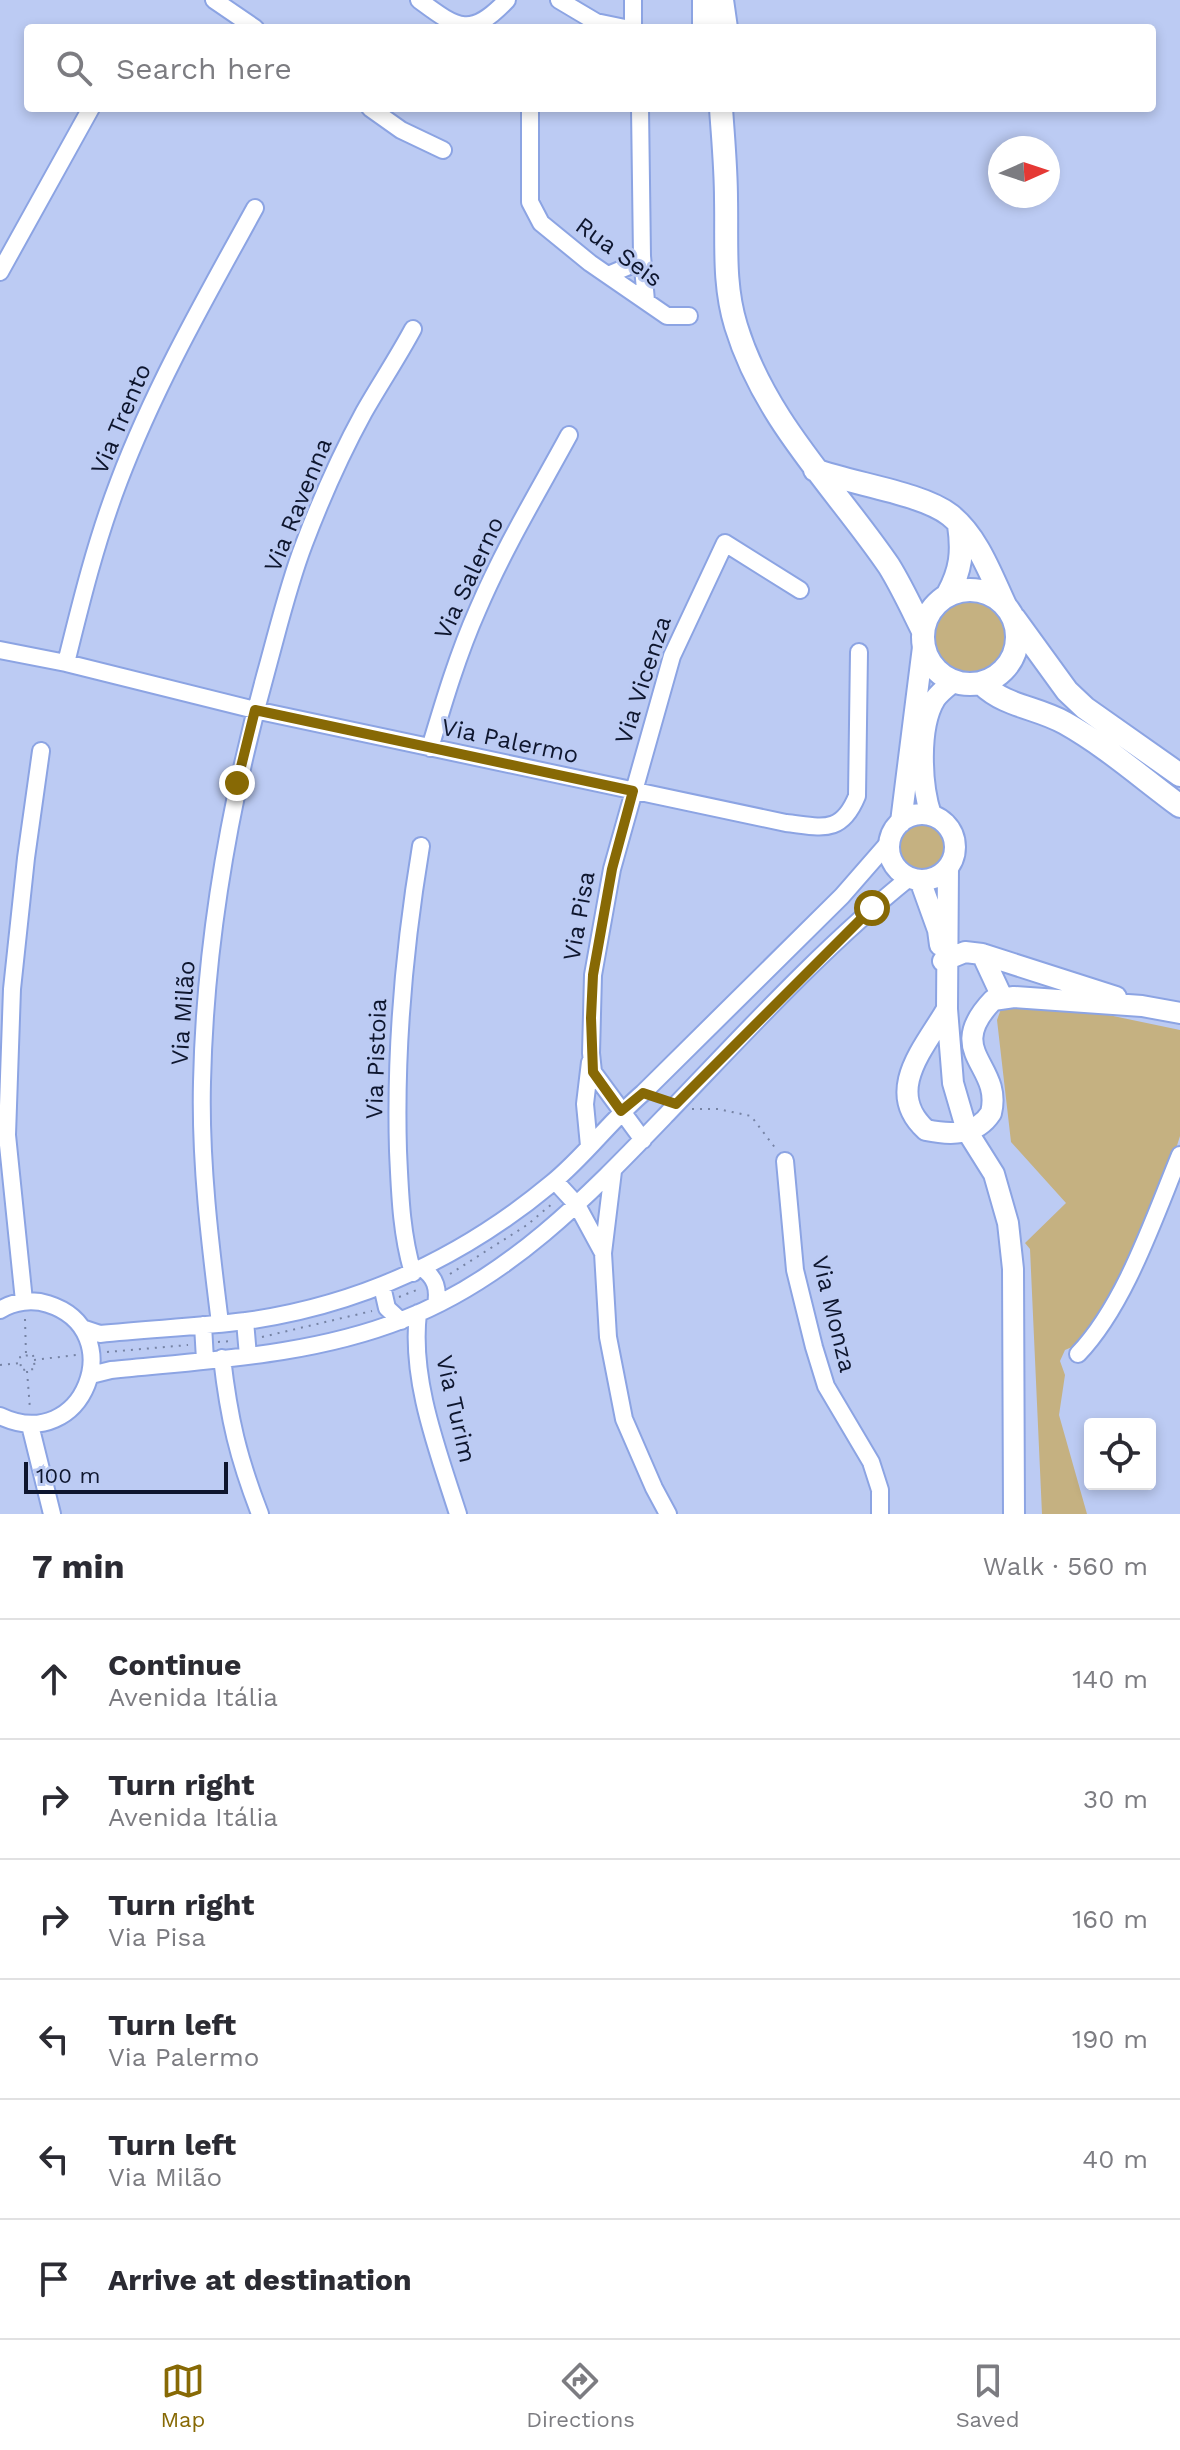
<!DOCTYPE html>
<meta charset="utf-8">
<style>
body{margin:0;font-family:"Work Sans",sans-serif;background:#f2f2f3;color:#2b2b33}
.controls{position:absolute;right:24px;bottom:24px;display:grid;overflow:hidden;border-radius:8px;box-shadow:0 4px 12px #0003}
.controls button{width:72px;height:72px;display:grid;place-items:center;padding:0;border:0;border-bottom:2px solid #e1e1e2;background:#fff;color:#2b2b33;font:40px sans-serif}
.compass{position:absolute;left:988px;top:136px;width:72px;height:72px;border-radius:50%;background:#fff;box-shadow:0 4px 12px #0003;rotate:87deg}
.scale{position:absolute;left:24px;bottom:20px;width:204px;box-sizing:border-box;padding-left:8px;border:4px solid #0e162e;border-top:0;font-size:22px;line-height:28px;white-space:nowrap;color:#0e162e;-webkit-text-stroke:6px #bccbf3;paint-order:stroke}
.stop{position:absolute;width:24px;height:24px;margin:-18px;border:6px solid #876905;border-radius:50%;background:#fff}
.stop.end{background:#876905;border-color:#fff;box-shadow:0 2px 8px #0008}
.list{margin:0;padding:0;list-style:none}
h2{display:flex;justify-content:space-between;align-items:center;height:104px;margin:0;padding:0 32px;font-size:34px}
h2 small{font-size:26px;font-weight:400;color:#7c7c81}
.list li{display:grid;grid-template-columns:52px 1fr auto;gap:24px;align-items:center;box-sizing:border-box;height:120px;padding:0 32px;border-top:2px solid #e1e1e2}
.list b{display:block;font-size:30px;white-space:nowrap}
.list p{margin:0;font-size:26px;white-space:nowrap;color:#7c7c81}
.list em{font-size:26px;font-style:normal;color:#7c7c81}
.icon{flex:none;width:44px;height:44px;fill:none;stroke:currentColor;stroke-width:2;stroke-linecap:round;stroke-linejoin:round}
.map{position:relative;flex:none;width:1180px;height:1514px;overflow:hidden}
.search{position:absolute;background:#fff;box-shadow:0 4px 12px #0003;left:24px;right:24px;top:24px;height:88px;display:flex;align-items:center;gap:20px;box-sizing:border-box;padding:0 28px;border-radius:8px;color:#7c7c81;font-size:30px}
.sheet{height:824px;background:#fff}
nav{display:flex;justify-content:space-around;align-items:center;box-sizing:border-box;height:112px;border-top:2px solid #e1e1e2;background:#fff;font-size:22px;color:#7c7c81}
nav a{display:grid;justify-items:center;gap:4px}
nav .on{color:#876905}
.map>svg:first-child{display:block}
.green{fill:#c5b181}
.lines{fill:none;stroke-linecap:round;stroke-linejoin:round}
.minor-casing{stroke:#8ca4e3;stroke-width:20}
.tertiary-casing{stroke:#8ca4e3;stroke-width:24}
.secondary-casing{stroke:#8ca4e3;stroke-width:26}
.path{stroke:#7683a4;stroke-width:2;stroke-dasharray:2 6;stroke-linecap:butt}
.minor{stroke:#fff;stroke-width:16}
.tertiary{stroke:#fff;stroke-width:20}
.secondary{stroke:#fff;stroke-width:22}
.route{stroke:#876905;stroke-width:10}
.labels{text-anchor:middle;stroke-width:6;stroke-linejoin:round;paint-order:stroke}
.street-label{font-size:24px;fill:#0e162e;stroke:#bccbf3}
</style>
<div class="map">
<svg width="1180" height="1514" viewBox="0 0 1180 1514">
<rect width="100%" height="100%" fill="#bccbf3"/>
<!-- green -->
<path class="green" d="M930 637a40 40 0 1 1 80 0a40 40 0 1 1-80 0Z
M896 847a26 26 0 1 1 52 0a26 26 0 1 1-52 0Z
M1032,999L1180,1030V1136L1169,1171L1138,1242L1090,1332L1079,1344L1065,1350L1060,1361L1065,1375L1059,1415L1087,1514H1042L1030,1249L1025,1243L1066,1203L1011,1142L997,1020L1001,1009Z"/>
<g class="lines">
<!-- minor casing -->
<g class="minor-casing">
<path id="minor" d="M214,0L255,28
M419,0C457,28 470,39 507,0
M559,0L596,22L625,28
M633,0V28
M370,108L401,130L443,150
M530,108V202L541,223L590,263L667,316H689
M640,108L642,256L646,301
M0,272L91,108
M608,275L634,264L642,256
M0,650L66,663L255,710L786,823C822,827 841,835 857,796L859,652
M66,663C81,602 96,541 119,481C155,386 206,297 255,208
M430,748C444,701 458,654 478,609C504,548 538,492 569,435
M643,1140L593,1072L591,1053L593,975L612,869L672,656L725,543L800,590
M589,1146L585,1104L590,1062
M785,1161L795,1270L814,1347L826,1386L871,1462L880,1490V1514
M555,1181L577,1205L603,1253L608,1337L624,1419L654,1488L668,1514
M603,1253L613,1171
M422,1268C435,1277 439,1288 436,1304
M413,1273C401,1233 400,1193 398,1151C395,1048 404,948 421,846
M382,1286L387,1308L401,1321
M24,1301L7,1135L12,989L26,858L41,751
M0,1310C14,1301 33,1299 48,1304C131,1330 84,1456 0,1416
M418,1313C410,1380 438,1451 458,1514
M245,1321L248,1356
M220,1323C210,1243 200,1162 202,1082C205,941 230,801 268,665C279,625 289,583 304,544C321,499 341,454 364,412C380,384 398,357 413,329
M203,1325L205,1360
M82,1328L100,1334C148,1329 197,1327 246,1321C360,1305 463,1257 552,1183C585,1156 610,1121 643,1093L842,896L890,841
M1078,1354C1125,1305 1154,1218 1180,1155
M222,1358C229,1419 238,1457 260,1514
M91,1375L111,1370C208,1360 310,1356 402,1320C509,1279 589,1195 667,1114C745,1033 822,948 909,878
M30,1425L52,1514"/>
</g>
<!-- tertiary casing -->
<g class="tertiary-casing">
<path id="tertiary" d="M889 847a33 33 0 1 1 66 0a33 33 0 1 1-66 0Z
M931,815C921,785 918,727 935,699C940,692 947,687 953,682
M901,822L923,647
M948,867L947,1009L953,1083L967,1131L994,1174L1008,1223L1013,1269L1014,1514
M920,880L938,930L940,945
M982,954L1002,997
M943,961L965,952L982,954L1116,997
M947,1009C925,1047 883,1091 926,1130C950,1135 976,1136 991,1113C1003,1064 942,1053 993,1000L1014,997L1142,1006L1180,1013"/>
</g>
<!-- secondary casing -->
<g class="secondary-casing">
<path id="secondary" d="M722,0L726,28
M704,28V0
M721,108C723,138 726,169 726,199C727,242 723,284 736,326C765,421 835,487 889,566C902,587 912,609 923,631
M815,470C852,484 922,493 950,515C977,536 991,575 1005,605
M923 637a47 47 0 1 1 94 0a47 47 0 1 1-94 0Z
M948,594C961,570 963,552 959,525
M1014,618L1067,691L1085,708L1180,775
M982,684C1006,707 1037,707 1065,723C1106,746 1142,778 1180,806"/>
</g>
<!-- path -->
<path class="path" d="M692,1109H718L751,1116L776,1149
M450,1274L527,1225L553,1203
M399,1297L419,1289
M25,1319L26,1355
M262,1337L372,1311
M218,1342L232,1341
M107,1352L188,1345
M33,1355L35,1369L21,1370L20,1356Z
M34,1360L76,1355
M0,1365L20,1363
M27,1371L30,1409"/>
<!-- minor -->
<use href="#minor" class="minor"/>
<!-- tertiary -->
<use href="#tertiary" class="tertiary"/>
<!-- secondary -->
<use href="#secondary" class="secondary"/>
</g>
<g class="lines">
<!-- route -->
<path class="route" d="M237,783L255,710L633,791L612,869L593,975L591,1018L593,1072L621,1111L643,1093L676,1104L872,908"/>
</g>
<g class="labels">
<!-- street labels -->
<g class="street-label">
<text transform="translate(619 252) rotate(36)" y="8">Rua Seis</text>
<text transform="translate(121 419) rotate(-67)" y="8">Via Trento</text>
<text transform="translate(298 505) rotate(-68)" y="8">Via Ravenna</text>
<text transform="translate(469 578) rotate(-65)" y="8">Via Salerno</text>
<text transform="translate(643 680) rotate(-72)" y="8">Via Vicenza</text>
<text transform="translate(510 741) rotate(12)" y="8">Via Palermo</text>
<text transform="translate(579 916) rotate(-80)" y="8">Via Pisa</text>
<text transform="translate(183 1013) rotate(-86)" y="8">Via Milão</text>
<text transform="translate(376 1059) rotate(-88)" y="8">Via Pistoia</text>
<text transform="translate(834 1314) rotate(76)" y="8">Via Monza</text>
<text transform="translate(456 1409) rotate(77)" y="8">Via Turim</text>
</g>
</g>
</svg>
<div class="controls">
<button><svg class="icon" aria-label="locate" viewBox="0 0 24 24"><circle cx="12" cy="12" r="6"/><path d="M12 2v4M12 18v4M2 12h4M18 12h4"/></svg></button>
</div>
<svg class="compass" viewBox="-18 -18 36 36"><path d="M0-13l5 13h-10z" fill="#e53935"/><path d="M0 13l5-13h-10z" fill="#7c7c81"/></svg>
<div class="scale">100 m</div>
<div class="stop" style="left:872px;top:908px"></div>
<div class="stop end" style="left:237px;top:783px"></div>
<div class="search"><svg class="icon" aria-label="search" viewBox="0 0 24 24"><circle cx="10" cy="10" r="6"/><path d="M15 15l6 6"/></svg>Search here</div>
</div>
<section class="sheet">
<h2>7 min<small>Walk · 560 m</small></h2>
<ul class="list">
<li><svg class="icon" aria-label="ahead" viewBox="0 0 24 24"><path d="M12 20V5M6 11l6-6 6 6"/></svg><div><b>Continue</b><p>Avenida Itália</p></div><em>140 m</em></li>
<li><svg class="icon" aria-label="right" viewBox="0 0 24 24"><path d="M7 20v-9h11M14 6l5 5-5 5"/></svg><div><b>Turn right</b><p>Avenida Itália</p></div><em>30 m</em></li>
<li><svg class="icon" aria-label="right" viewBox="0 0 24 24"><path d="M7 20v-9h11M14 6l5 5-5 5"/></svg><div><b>Turn right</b><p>Via Pisa</p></div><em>160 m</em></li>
<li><svg class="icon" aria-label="left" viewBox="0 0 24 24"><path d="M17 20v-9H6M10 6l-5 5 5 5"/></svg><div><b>Turn left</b><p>Via Palermo</p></div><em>190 m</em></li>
<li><svg class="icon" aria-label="left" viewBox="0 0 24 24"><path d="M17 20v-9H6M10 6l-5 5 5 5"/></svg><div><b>Turn left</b><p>Via Milão</p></div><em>40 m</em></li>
<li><svg class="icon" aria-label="arrive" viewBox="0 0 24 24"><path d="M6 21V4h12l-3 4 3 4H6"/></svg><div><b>Arrive at destination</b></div></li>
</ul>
</section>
<nav>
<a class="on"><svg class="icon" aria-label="map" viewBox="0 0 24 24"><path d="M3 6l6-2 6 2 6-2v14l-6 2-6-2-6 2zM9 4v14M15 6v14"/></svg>Map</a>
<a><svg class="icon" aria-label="directions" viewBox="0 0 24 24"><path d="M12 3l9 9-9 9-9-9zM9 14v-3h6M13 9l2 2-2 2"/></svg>Directions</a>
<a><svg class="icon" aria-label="saved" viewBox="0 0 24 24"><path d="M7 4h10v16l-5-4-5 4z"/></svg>Saved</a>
</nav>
